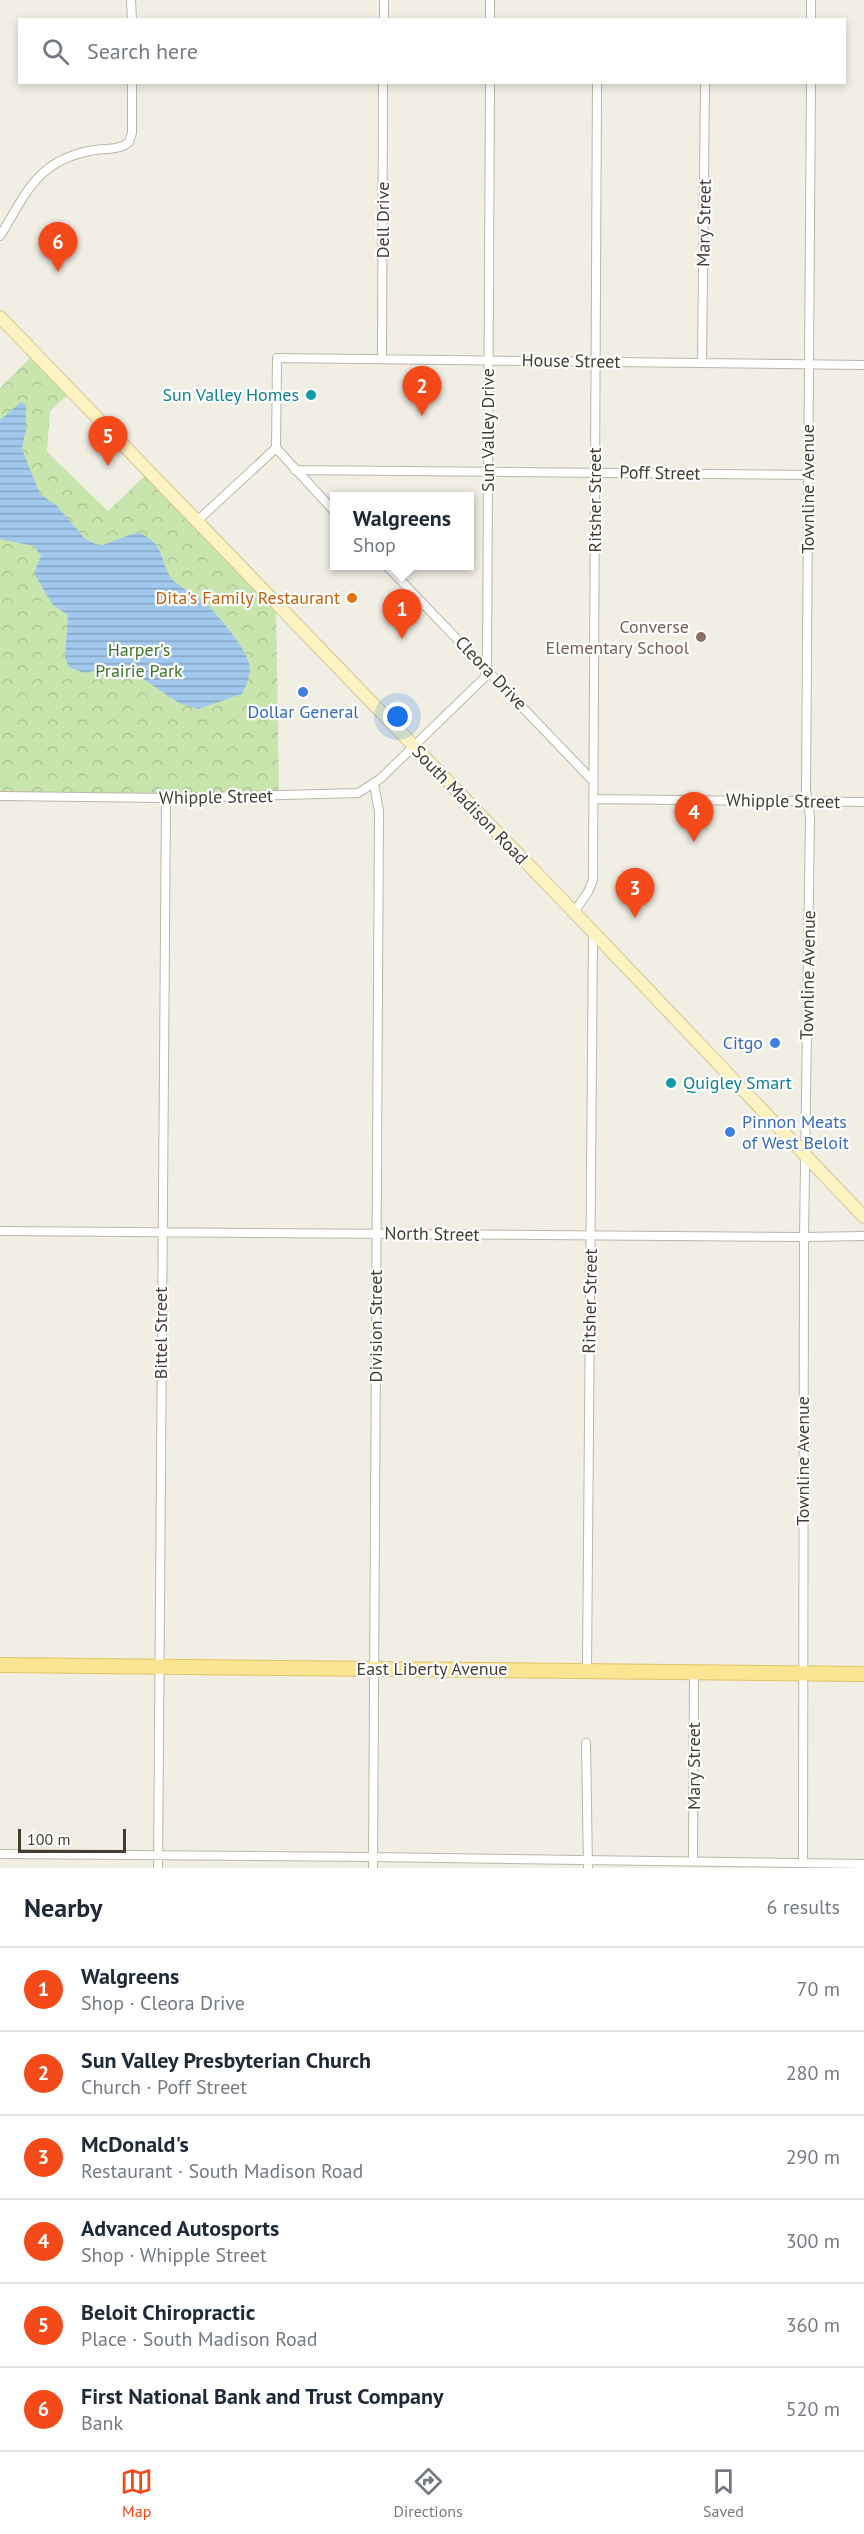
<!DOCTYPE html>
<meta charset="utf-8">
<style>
body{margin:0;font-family:"PT Sans",sans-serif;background:#f2f2f3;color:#1f2937}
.scale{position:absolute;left:18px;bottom:15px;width:108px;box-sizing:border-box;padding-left:6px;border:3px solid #433e34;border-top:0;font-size:16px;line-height:21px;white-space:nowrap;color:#433e34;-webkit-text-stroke:4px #fff;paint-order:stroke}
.you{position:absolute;left:398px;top:717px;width:21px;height:21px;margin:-15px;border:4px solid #fff;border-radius:50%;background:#1a73e8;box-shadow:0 0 0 9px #1a73e833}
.badge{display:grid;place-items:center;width:39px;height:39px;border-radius:50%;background:#f44918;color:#fff;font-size:20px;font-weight:700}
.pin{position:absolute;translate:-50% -50px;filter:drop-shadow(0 2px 3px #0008)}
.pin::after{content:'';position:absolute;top:32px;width:21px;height:18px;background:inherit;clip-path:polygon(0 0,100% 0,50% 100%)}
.popup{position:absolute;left:330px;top:492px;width:144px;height:78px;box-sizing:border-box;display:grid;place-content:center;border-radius:0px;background:#fff;filter:drop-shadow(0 2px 4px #0005);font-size:20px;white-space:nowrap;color:#747a83}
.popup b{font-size:22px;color:#1f2937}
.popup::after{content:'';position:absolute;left:50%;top:100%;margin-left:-12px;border:12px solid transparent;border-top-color:#fff}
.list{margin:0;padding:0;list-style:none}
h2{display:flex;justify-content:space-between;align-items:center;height:78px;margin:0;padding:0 24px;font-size:26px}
h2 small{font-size:20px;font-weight:400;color:#747a83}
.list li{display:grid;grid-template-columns:39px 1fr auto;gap:18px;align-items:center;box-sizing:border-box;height:84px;padding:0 24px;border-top:2px solid #e0e1e3}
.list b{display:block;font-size:22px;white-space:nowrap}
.list p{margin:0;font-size:20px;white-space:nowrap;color:#747a83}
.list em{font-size:20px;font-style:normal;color:#747a83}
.icon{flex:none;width:33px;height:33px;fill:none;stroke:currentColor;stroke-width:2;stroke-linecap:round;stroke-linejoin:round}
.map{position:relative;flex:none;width:864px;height:1868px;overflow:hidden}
.search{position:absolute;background:#fff;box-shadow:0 3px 9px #0003;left:18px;right:18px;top:18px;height:66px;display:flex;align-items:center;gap:15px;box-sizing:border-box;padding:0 21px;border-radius:0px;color:#747a83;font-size:22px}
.sheet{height:582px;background:#fff}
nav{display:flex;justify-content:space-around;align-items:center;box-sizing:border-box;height:84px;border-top:2px solid #e0e1e3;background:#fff;font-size:16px;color:#747a83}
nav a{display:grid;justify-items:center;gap:3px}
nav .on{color:#f44918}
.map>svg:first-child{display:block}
.park{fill:url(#park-crowns)}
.water{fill:url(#water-rules)}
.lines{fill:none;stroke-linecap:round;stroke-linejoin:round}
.minor-casing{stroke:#bcb7a7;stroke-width:10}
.secondary-casing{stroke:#d1c595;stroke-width:14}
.primary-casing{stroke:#e0c364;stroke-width:16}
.minor{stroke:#fff;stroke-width:8}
.secondary{stroke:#fdf3c2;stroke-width:12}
.primary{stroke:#fbe593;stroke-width:14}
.culture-dot{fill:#0f9aa8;stroke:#fff;stroke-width:2}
.food-dot{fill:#e8710a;stroke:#fff;stroke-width:2}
.education-dot{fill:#8d6e63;stroke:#fff;stroke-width:2}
.shop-dot{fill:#3f7fe0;stroke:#fff;stroke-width:2}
.labels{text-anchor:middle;stroke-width:4.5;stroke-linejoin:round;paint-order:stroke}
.street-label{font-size:18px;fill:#433e34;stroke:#fff}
.culture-label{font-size:18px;fill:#0d838f;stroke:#fff;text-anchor:end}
.food-label{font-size:18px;fill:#c56008;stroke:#fff;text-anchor:end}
.education-label{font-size:18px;fill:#785e54;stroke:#fff;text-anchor:end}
.park-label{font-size:18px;fill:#40732a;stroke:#fff}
.shop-label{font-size:18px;fill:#366cbe;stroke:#fff}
</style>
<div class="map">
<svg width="864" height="1868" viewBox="0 0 864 1868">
<defs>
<pattern id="park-crowns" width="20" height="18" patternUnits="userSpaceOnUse" patternTransform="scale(1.5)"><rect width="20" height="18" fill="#c8e5ad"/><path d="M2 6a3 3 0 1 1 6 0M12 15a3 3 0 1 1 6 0" fill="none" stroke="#adc695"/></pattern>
<pattern id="water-rules" width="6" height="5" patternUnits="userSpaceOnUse" patternTransform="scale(1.5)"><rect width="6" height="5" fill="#a1c9ee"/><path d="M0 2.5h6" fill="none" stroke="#85a5c2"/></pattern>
</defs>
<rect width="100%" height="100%" fill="#f1eee4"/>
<!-- park -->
<path class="park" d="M35,353L72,391L50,411L47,452L108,511L149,472L276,603L279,796H0V388Z"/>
<!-- water -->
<path class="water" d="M21,402L26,405V429L22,449L40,494L57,506L85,539L100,546L138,532C170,547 157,564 175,582C183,589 193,594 202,600C215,611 245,647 249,663C252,674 246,685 242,694L198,709L179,703L140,677L101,669L85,673L70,668L65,659L68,615L52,604L34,573L41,556L34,546L0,539V420Z"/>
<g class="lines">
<!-- minor casing -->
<g class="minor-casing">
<path id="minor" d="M131,0L132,20
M490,0V20
M384,20V0
M811,20V0
M0,236C26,194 36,162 89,151C103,148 119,151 129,142L132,133V82
M382,358L383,82
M702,363L705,82
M276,448L334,511
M295,470L809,475
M197,521L276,448L277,358L864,365
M387,566L593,781
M0,796L166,798L358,793L380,779L484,678L487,669L490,82
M594,799L864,802
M574,912L588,892L593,880L597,82
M0,1231L804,1237L864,1236
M587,1670L593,932
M586,1743L588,1868
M0,1854L373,1857L864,1864
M693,1861L694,1671
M158,1868L166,798
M373,1868L379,811L374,784
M803,1868L804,1237L810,816L806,791L811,82"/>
</g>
<!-- secondary casing -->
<g class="secondary-casing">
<path id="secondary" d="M0,317L574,912L864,1217"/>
</g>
<!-- primary casing -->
<g class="primary-casing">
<path id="primary" d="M0,1665L864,1674"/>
</g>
<!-- minor -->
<use href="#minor" class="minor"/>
<!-- secondary -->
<use href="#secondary" class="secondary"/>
<!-- primary -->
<use href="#primary" class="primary"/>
</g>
<!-- markers -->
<g class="culture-dot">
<circle cx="311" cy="395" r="6"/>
<circle cx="671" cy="1083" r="6"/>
</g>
<circle class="food-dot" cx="352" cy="598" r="6"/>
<circle class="education-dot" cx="701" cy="637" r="6"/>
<g class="shop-dot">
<circle cx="303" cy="692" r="6"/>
<circle cx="775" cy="1043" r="6"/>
<circle cx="730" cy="1132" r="6"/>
</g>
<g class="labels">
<!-- street labels -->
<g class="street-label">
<text transform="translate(383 220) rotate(-90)" y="6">Dell Drive</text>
<text transform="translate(704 223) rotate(-89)" y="6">Mary Street</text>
<text transform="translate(571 361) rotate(1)" y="6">House Street</text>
<text transform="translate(488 430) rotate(-90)" y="6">Sun Valley Drive</text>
<text transform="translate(660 473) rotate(1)" y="6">Poff Street</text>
<text transform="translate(808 489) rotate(-90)" y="6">Townline Avenue</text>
<text transform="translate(595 500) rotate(-90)" y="6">Ritsher Street</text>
<text transform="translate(491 673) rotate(46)" y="6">Cleora Drive</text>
<text transform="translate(216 797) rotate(-1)" y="6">Whipple Street</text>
<text transform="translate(783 801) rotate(1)" y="6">Whipple Street</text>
<text transform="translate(470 805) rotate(46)" y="6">South Madison Road</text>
<text transform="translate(808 975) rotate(-89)" y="6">Townline Avenue</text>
<text transform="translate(432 1234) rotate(1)" y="6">North Street</text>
<text transform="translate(590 1301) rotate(-89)" y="6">Ritsher Street</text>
<text transform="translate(376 1326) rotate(-90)" y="6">Division Street</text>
<text transform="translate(161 1333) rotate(-90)" y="6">Bittel Street</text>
<text transform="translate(803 1461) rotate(-90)" y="6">Townline Avenue</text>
<text x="432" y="1675">East Liberty Avenue</text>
<text transform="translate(694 1766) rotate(-90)" y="6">Mary Street</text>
</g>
<!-- culture labels -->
<g class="culture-label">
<text x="299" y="401">Sun Valley Homes</text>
<text x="683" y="1089" text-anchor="start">Quigley Smart</text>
</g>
<!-- food labels -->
<g class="food-label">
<text x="340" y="604">Dita's Family Restaurant</text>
</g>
<!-- education labels -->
<g class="education-label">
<text x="689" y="633">Converse<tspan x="689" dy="21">Elementary School</tspan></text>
</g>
<!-- park labels -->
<g class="park-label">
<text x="139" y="656">Harper's<tspan x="139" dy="21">Prairie Park</tspan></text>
</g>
<!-- shop labels -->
<g class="shop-label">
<text x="303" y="718">Dollar General</text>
<text x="763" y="1049" text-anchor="end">Citgo</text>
<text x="742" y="1128" text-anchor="start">Pinnon Meats<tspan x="742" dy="21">of West Beloit</tspan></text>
</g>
</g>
</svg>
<div class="scale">100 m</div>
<div class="you"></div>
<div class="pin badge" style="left:402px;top:639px">1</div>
<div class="popup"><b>Walgreens</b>Shop</div>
<div class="pin badge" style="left:422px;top:416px">2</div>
<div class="pin badge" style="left:635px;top:918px">3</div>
<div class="pin badge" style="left:694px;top:842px">4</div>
<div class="pin badge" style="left:108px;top:466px">5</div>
<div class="pin badge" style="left:58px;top:272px">6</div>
<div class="search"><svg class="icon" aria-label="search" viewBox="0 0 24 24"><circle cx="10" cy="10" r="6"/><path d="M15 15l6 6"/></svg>Search here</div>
</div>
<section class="sheet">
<h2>Nearby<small>6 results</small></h2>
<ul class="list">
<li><span class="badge">1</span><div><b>Walgreens</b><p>Shop · Cleora Drive</p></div><em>70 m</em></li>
<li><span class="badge">2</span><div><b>Sun Valley Presbyterian Church</b><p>Church · Poff Street</p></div><em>280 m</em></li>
<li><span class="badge">3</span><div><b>McDonald's</b><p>Restaurant · South Madison Road</p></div><em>290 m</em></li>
<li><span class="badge">4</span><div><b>Advanced Autosports</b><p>Shop · Whipple Street</p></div><em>300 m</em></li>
<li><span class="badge">5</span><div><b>Beloit Chiropractic</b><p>Place · South Madison Road</p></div><em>360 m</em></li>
<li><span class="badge">6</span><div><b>First National Bank and Trust Company</b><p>Bank</p></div><em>520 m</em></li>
</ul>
</section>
<nav>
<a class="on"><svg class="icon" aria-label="map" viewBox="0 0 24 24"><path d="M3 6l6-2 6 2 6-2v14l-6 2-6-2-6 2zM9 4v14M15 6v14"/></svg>Map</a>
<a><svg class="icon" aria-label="directions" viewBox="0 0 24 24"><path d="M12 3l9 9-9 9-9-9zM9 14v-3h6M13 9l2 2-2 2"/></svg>Directions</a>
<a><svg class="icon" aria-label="saved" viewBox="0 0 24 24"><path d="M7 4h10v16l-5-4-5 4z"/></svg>Saved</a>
</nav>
